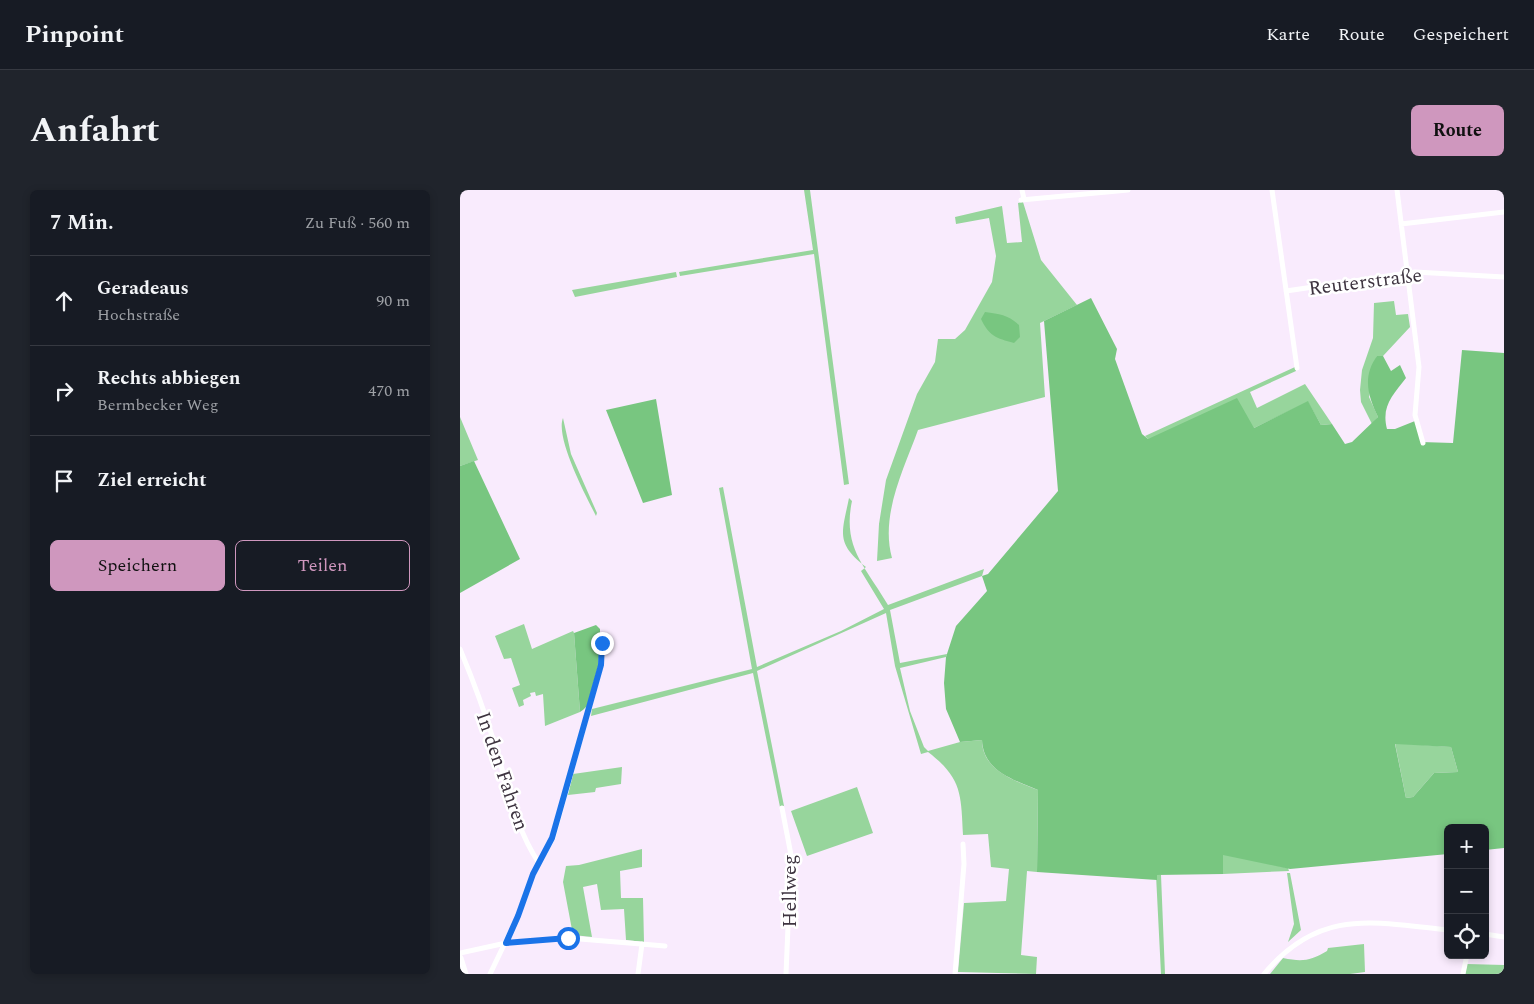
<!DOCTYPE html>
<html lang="de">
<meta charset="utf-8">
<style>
body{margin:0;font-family:Spectral,serif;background:#20242c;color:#f1f3f6}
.controls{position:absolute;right:15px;bottom:15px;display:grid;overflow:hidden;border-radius:8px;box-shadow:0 2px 8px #0003}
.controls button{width:45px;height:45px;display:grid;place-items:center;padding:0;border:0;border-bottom:1px solid #363941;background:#171b24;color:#f1f3f6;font:25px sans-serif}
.stop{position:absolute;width:15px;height:15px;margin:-11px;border:4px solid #1a73e8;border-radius:50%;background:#fff}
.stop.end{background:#1a73e8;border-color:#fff;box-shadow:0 1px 5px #0008}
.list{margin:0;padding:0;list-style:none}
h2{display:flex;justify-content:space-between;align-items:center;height:65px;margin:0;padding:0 20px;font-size:21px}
h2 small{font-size:16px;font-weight:400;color:#9ea1a6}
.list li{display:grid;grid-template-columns:32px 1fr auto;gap:15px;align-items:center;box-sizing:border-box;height:90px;padding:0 20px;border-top:1px solid #363941}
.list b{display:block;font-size:19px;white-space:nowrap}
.list p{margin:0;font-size:16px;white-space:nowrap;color:#9ea1a6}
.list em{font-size:16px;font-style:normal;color:#9ea1a6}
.actions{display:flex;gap:10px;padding:15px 20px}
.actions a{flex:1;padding:11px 0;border:1px solid #cf97be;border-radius:8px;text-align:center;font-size:18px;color:#cf97be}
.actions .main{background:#cf97be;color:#111}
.icon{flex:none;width:28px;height:28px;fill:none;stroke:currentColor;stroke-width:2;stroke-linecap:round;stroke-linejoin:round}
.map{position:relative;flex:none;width:1044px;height:784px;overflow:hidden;border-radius:8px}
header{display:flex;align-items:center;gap:30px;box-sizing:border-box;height:70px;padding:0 25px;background:#171b24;border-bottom:1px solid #363941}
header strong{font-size:24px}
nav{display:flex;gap:28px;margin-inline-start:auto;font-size:18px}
.intro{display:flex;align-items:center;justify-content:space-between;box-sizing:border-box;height:120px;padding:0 30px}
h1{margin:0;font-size:35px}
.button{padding:12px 22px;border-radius:8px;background:#cf97be;color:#111;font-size:18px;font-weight:700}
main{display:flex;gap:30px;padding:0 30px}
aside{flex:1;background:#171b24;border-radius:8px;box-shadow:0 2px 8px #0003}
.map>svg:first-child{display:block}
.green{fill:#97d59c}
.forest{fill:#78c680;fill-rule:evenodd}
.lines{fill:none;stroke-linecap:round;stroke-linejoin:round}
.street{stroke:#fff;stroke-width:5}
.secondary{stroke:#fff;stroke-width:7}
.route{stroke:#1a73e8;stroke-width:6}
.labels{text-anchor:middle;stroke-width:5;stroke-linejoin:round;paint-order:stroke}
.street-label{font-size:20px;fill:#3e3440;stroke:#fff}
</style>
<header>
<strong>Pinpoint</strong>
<nav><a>Karte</a><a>Route</a><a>Gespeichert</a></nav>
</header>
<div class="intro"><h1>Anfahrt</h1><a class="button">Route</a></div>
<main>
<aside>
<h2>7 Min.<small>Zu Fuß · 560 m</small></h2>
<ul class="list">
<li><svg class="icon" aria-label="ahead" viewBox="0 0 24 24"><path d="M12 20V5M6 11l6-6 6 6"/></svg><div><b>Geradeaus</b><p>Hochstraße</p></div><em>90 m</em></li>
<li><svg class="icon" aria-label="right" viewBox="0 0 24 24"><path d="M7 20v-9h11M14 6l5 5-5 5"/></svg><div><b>Rechts abbiegen</b><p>Bermbecker Weg</p></div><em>470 m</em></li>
<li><svg class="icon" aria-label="arrive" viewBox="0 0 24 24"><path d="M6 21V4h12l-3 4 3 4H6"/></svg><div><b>Ziel erreicht</b></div></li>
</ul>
<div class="actions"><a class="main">Speichern</a><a>Teilen</a></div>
</aside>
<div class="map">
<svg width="1044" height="784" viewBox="0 0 1044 784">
<rect width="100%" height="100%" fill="#f9ebfd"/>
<!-- green -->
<path class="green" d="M344,0H350L389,294L384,295L354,64L220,86L219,82L353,60Z
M563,12L581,70L617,115L580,133L585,207L458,240C444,279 420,325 432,368L417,371L419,334L426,290L457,204L475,172L478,149H495L505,140L532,92L536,66L529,28L496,34L495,27L542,16L547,53L562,52L558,13Z
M216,82L217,87L115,107L112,100Z
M934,111L936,125L948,124L950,137L923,166H917L909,207L918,227L912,234L901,212L900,200L902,180L913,148L914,113Z
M835,177L836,181L790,202L797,218L845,194L872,234L861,235L848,212L794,238L688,249L685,246Z
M0,227L18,270L0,276Z
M103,228L111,264L137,323L136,326C126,306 95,248 103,228Z
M263,297L297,477L381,441L424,419L401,381L406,377C375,353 382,343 389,308L392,311C382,358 406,377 428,415L524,379L522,386L430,420L440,473L487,464L486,467L440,478L450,521L464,557L468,561L500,552L522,550C522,580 555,591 578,600L577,682L567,681L561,765L577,767L576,784L498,782L504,713L546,711L549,679L531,677L528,644L503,645C501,604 502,588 468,562L461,564L435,476L426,423L297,481L324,616L320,617L293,483L131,526L132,519L292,479L259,298Z
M64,434L72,459L113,441L114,443L120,522L85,536L83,504L76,506L75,502L70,503L71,506L63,510L64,515L59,517L52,498L60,495L51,468L44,469L35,446Z
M935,553L991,557L998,582L974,583L953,607L946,608Z
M162,577L161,594L136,598L135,602L108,605L113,584Z
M397,597L413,643L347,666L331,621Z
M182,659V677L160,681L161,708H183L184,752L166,750L164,719L141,720L137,694L123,697L132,747L113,745L103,692L106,676L119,675Z
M763,664L828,678L829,681L763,684Z
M827,683H830L841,740L828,752L834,734Z
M696,685H701L705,784H701Z
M904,754L905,782L890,784H810L823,768C842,772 850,771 867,761L868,758Z
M1007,774L1044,775V784H1005Z"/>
<!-- forest -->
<path class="forest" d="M631,108L657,159L655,169L682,244L688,249L777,208L794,238L848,211L861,235L872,234L885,254L892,252L918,227C908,206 902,187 917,166H923L931,181L940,175L946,188C933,205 921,216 927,239H935L955,231L961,252L993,253L1002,160L1044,163V658L1025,660V638H988V664L830,679L763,665V684L697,685V690L577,682L578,600C554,590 523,581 522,550L500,552L486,519L484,493L486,467L496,436L527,401L522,386L528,384L598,301L584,131ZM935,554L991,557L998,582L974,583L953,607L946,608Z
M525,122C540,124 548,125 559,135L560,147L554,153C536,148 529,146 521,129Z
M196,209L212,305L183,313L146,220Z
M14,271L60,369L0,403V276Z
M136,435L140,439C140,459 139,513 120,522L114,443Z"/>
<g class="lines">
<!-- street -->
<path class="street" d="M562,0L564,9
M812,0L837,178
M937,0L959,177L955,225L963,253
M561,10L668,0
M941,34L1044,22
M826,101L955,82L1044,87
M0,459C13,490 25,523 35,555C47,594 56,640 79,673
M322,618L331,665L326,784
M1025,744L1044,747
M0,763L46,753L108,748L205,756
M30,784L58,726L73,684L93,648L141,475L142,453
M178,784L182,754
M495,784L504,674L503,654
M804,784C859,718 912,732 988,740
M1003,784L1007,765"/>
<!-- secondary -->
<path class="secondary" d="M0,768L5,784"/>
</g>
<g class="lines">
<!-- route -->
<path class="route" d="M108,748L46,753L58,726L73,684L92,648L141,475L142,453"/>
</g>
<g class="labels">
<!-- street labels -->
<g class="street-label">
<text transform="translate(905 91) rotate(-7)" y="7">Reuterstraße</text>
<text transform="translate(43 581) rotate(71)" y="7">In den Fahren</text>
<text transform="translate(329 701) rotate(-90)" y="7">Hellweg</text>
</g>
</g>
</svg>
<div class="controls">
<button>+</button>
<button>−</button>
<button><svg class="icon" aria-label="locate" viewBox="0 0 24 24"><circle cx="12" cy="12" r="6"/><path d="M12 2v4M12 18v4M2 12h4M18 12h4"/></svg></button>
</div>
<div class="stop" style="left:108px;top:748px"></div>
<div class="stop end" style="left:142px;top:453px"></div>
</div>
</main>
